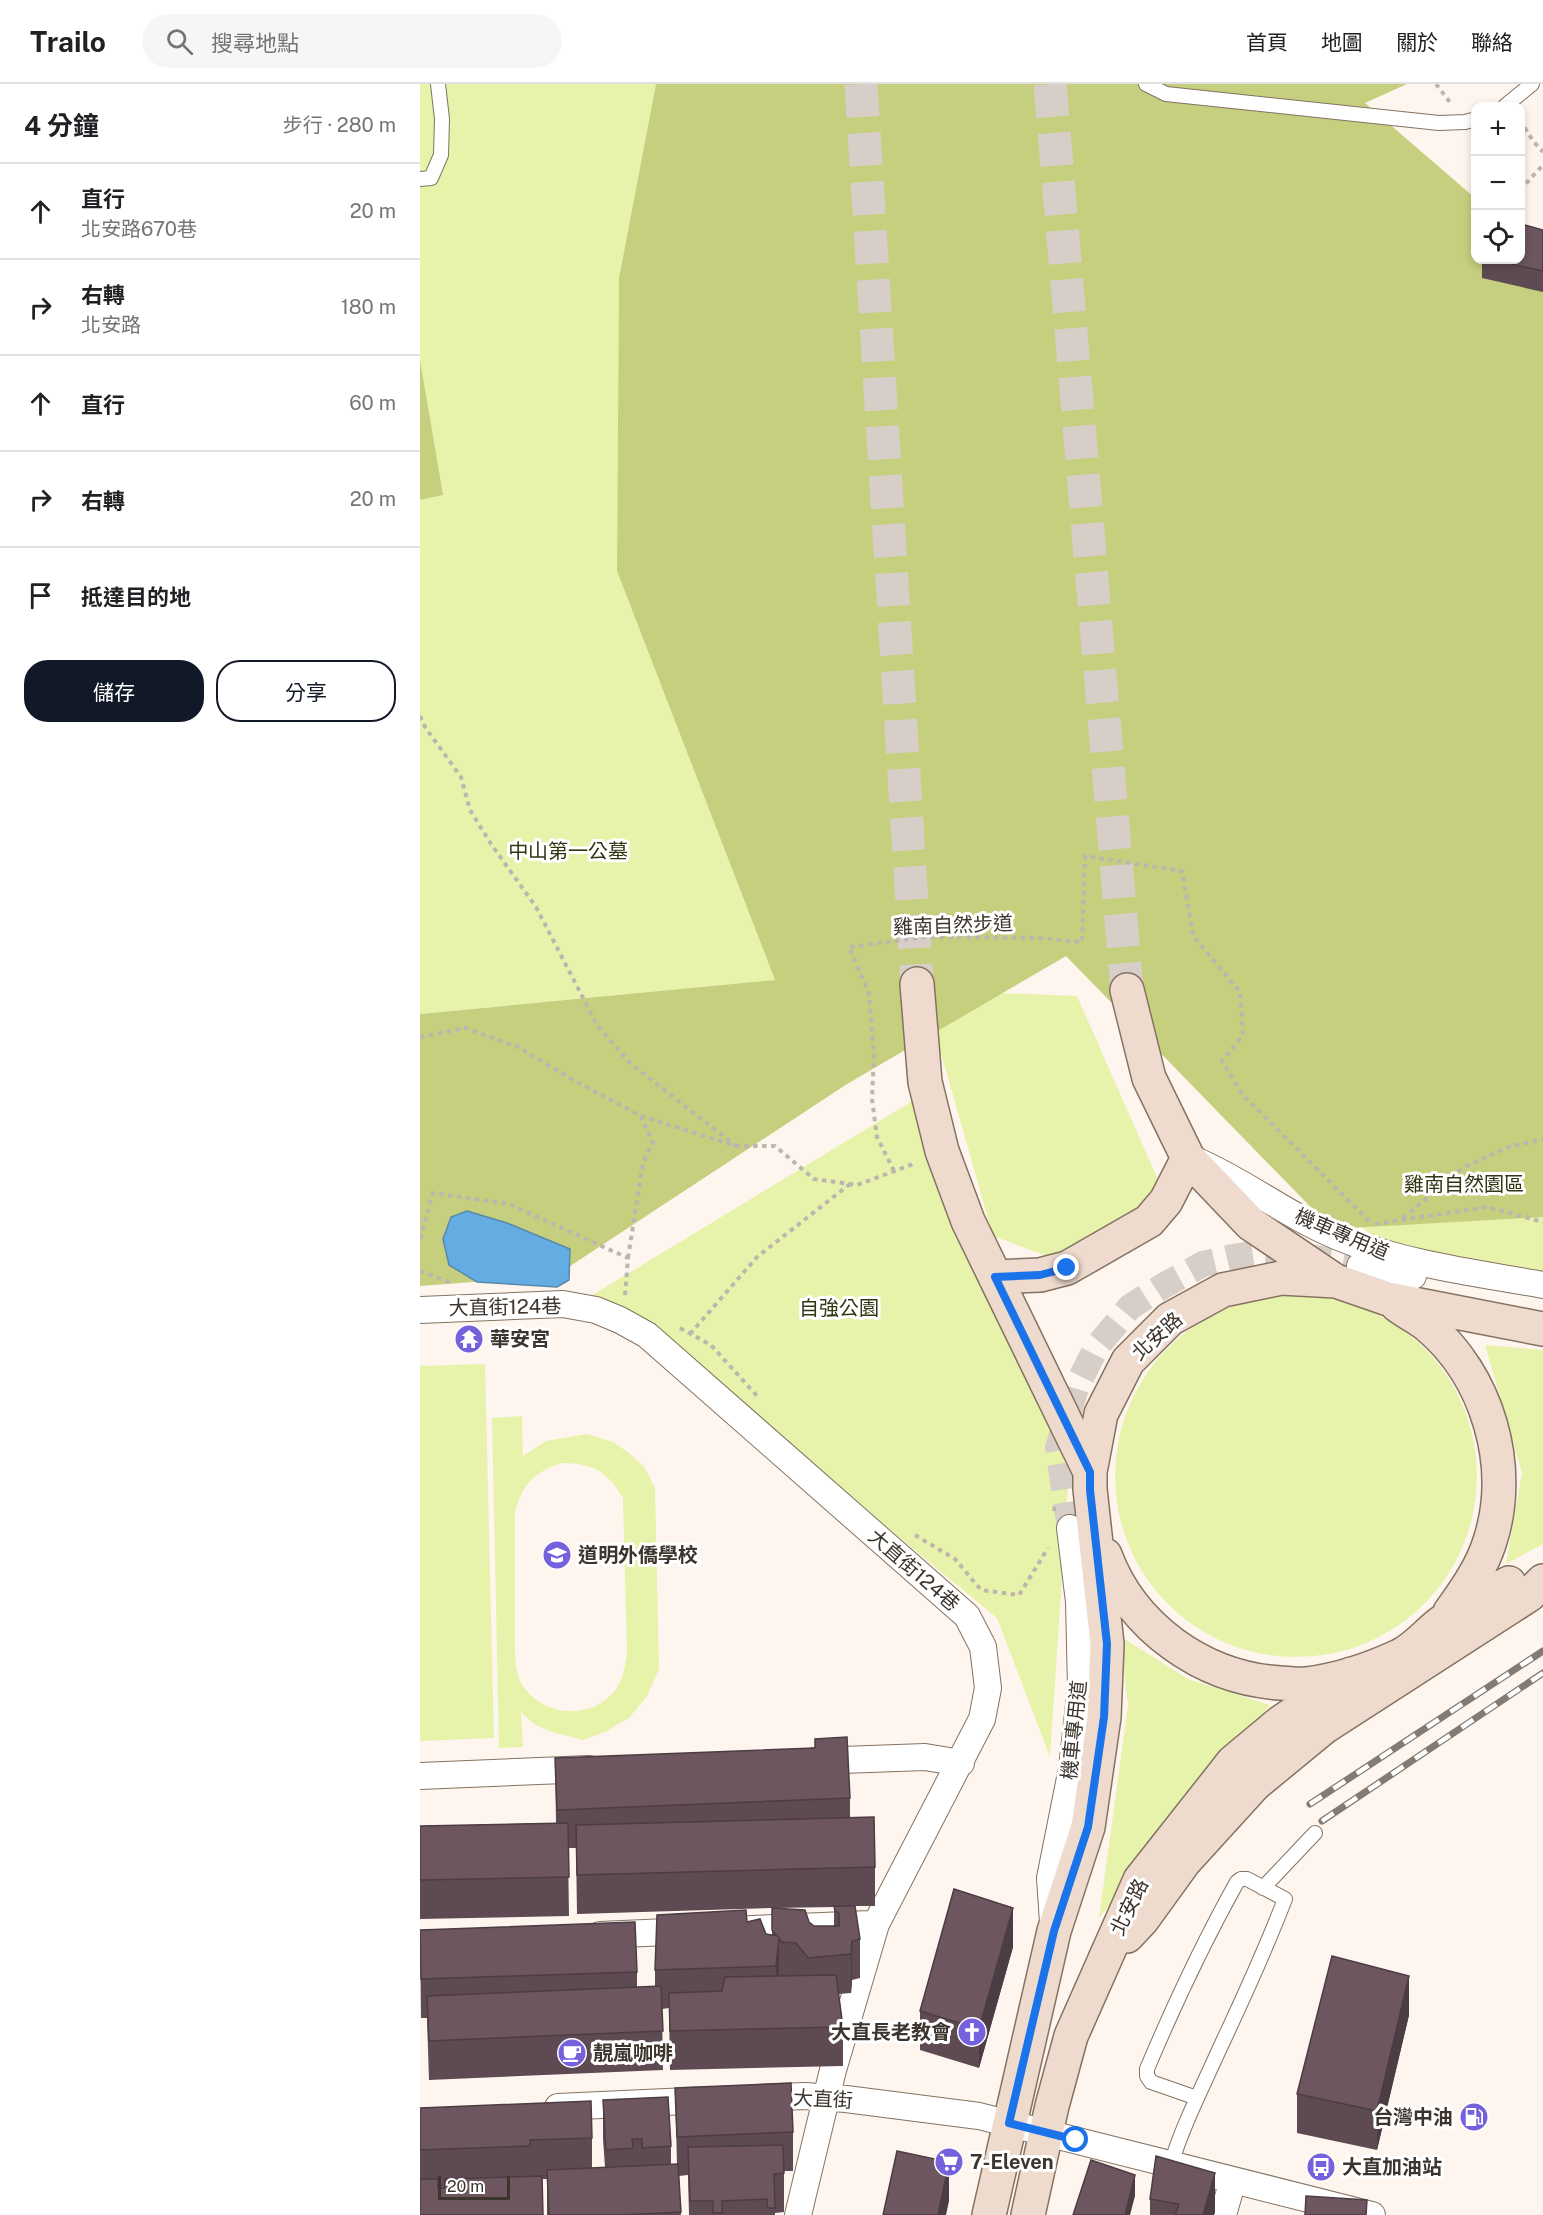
<!DOCTYPE html>
<html lang="zh-TW">
<meta charset="utf-8">
<style>
body{margin:0;font-family:"Public Sans","Noto Sans TC",sans-serif;background:#f6f6f6;color:#202124}
.controls{position:absolute;right:18px;top:18px;display:grid;overflow:hidden;border-radius:12px;box-shadow:0 3px 9px #0003}
.controls button{width:54px;height:54px;display:grid;place-items:center;padding:0;border:0;border-bottom:2px solid #e0e0e0;background:#fff;color:#202124;font:30px sans-serif}
.scale{position:absolute;left:18px;bottom:15px;width:72px;box-sizing:border-box;padding-left:6px;border:3px solid #3d352d;border-top:0;font-size:16px;line-height:21px;white-space:nowrap;color:#3d352d;-webkit-text-stroke:4px #fff;paint-order:stroke}
.stop{position:absolute;width:18px;height:18px;margin:-14px;border:4px solid #1a73e8;border-radius:50%;background:#fff}
.stop.end{background:#1a73e8;border-color:#fff;box-shadow:0 2px 6px #0008}
.list{margin:0;padding:0;list-style:none}
h2{display:flex;justify-content:space-between;align-items:center;height:78px;margin:0;padding:0 24px;font-size:26px}
h2 small{font-size:20px;font-weight:400;color:#757577}
.list li{display:grid;grid-template-columns:39px 1fr auto;gap:18px;align-items:center;box-sizing:border-box;height:96px;padding:0 24px;border-top:2px solid #e0e0e0}
.list b{display:block;font-size:22px;white-space:nowrap}
.list p{margin:0;font-size:20px;white-space:nowrap;color:#757577}
.list em{font-size:20px;font-style:normal;color:#757577}
.actions{display:flex;gap:12px;padding:18px 24px}
.actions a{flex:1;padding:14px 0;border:2px solid #111827;border-radius:24px;text-align:center;font-size:21px;color:#111827}
.actions .main{background:#111827;color:#fff}
.icon{flex:none;width:33px;height:33px;fill:none;stroke:currentColor;stroke-width:2;stroke-linecap:round;stroke-linejoin:round}
.map{position:relative;flex:none;width:1123px;height:2131px;overflow:hidden}
header{display:flex;align-items:center;gap:36px;box-sizing:border-box;height:84px;padding:0 30px;background:#fff;border-bottom:2px solid #e0e0e0}
header strong{font-size:28px}
nav{display:flex;gap:33px;margin-inline-start:auto;font-size:21px}
.search{width:420px;height:54px;background:#f6f6f6;display:flex;align-items:center;gap:15px;box-sizing:border-box;padding:0 21px;border-radius:33px;color:#757577;font-size:22px}
main{display:flex}
aside{flex:1;background:#fff}
.map>svg:first-child{display:block}
.green{fill:#e7f2aa;fill-rule:evenodd}
.forest{fill:#c5cf7d}
.water{fill:#63ade2;stroke:#5889ac;stroke-width:1.5}
.lines{fill:none;stroke-linecap:round;stroke-linejoin:round}
.minor-tunnel{stroke:#d7cfc7;stroke-width:26;stroke-dasharray:26 13;stroke-linecap:butt}
.secondary-tunnel{stroke:#d7cfc7;stroke-width:33;stroke-dasharray:33 16;stroke-linecap:butt}
.service-casing{stroke:#847261;stroke-width:16}
.minor-casing{stroke:#847261;stroke-width:28}
.secondary-casing{stroke:#847261;stroke-width:36}
.path{stroke:#beb6ae;stroke-width:4;stroke-dasharray:4.5 4.5;stroke-linecap:butt}
.service{stroke:#fff;stroke-width:14}
.minor{stroke:#fff;stroke-width:26}
.secondary{stroke:#efdace;stroke-width:33}
.rail-casing{stroke:#837b73;stroke-width:7}
.rail{stroke:#fff;stroke-width:4.5;stroke-dasharray:14;stroke-linecap:butt}
.wall{fill:#5e4a53;fill-rule:evenodd}
.shaded-wall{fill:#4c3c43}
.building{fill:#6d5660;stroke:#4c3c43;stroke-width:1.5}
.route{stroke:#1a73e8;stroke-width:8}
.labels{text-anchor:middle;stroke-width:6;stroke-linejoin:round;paint-order:stroke}
.park-label{font-size:20px;fill:#323612;stroke:#fff}
.street-label{font-size:20px;fill:#3d352d;stroke:#fff}
.poi-label{font-size:20px;font-weight:bold;fill:#3d352d;stroke:#fff;text-anchor:start}
</style>
<header>
<strong>Trailo</strong>
<div class="search"><svg class="icon" aria-label="search" viewBox="0 0 24 24"><circle cx="10" cy="10" r="6"/><path d="M15 15l6 6"/></svg>搜尋地點</div>
<nav><a>首頁</a><a>地圖</a><a>關於</a><a>聯絡</a></nav>
</header>
<main>
<aside>
<h2>4 分鐘<small>步行 · 280 m</small></h2>
<ul class="list">
<li><svg class="icon" aria-label="ahead" viewBox="0 0 24 24"><path d="M12 20V5M6 11l6-6 6 6"/></svg><div><b>直行</b><p>北安路670巷</p></div><em>20 m</em></li>
<li><svg class="icon" aria-label="right" viewBox="0 0 24 24"><path d="M7 20v-9h11M14 6l5 5-5 5"/></svg><div><b>右轉</b><p>北安路</p></div><em>180 m</em></li>
<li><svg class="icon" aria-label="ahead" viewBox="0 0 24 24"><path d="M12 20V5M6 11l6-6 6 6"/></svg><div><b>直行</b></div><em>60 m</em></li>
<li><svg class="icon" aria-label="right" viewBox="0 0 24 24"><path d="M7 20v-9h11M14 6l5 5-5 5"/></svg><div><b>右轉</b></div><em>20 m</em></li>
<li><svg class="icon" aria-label="arrive" viewBox="0 0 24 24"><path d="M6 21V4h12l-3 4 3 4H6"/></svg><div><b>抵達目的地</b></div></li>
</ul>
<div class="actions"><a class="main">儲存</a><a>分享</a></div>
</aside>
<div class="map">
<svg width="1123" height="2131" viewBox="0 0 1123 2131">
<rect width="100%" height="100%" fill="#fef6ee"/>
<!-- green -->
<path class="green" d="M0,0H236L199,194L197,487L355,896L0,930V416L22,411L0,276Z
M503,906L657,912L744,1109L632,1174L573,1152Z
M1123,960V1194L959,1160L928,1129Z
M504,1010L549,1174L649,1387L630,1673L577,1534L227,1245L166,1215Z
M695 1392a181 181 0 1 1 362 0a181 181 0 1 1-362 0Z
M1065,1261L1123,1266V1460L1086,1480L1102,1389Z
M65,1280L74,1654L0,1657V1282Z
M102,1332L103,1372L126,1357L167,1350L193,1358L209,1369L225,1384L235,1404L239,1585L227,1612L209,1634L185,1648L163,1656L132,1648L114,1640L101,1628L103,1663L79,1664L72,1334ZM141,1379C173,1379 187,1387 203,1414L207,1570C205,1582 203,1595 196,1605C173,1637 124,1633 103,1602C96,1591 95,1579 95,1566V1428C103,1400 113,1389 141,1379Z
M700,1552L768,1595L850,1621L679,1834L708,1621Z"/>
<!-- forest -->
<path class="forest" d="M236,0H987L945,19L1055,114L1056,176H1100L1123,172V1133L912,1145L646,872L427,1000L135,1192L0,1202V930L355,896L197,487L199,194Z
M0,276L23,411L0,416Z"/>
<!-- water -->
<path class="water" d="M47,1127L87,1139L150,1165L149,1196L137,1203L57,1198L29,1181L23,1155L31,1133Z"/>
<g class="lines">
<!-- minor-tunnel -->
<path class="minor-tunnel" d="M650,1444L638,1364L656,1304L676,1264L710,1223L743,1202L783,1180L813,1173L839,1169L885,1172L940,1182"/>
<!-- secondary-tunnel -->
<path class="secondary-tunnel" d="M441,0L497,900
M630,0L707,906"/>
<!-- service casing -->
<g class="service-casing">
<path id="service" d="M726,0L746,10L1019,39L1045,38L1056,35
M1085,22L1112,0
M0,95L11,94L21,71L22,35L18,0
M843,1804L895,1749
M751,2080C763,2041 782,2004 799,1966C822,1917 845,1867 865,1815L827,1795H821L817,1798C783,1859 754,1921 727,1985V1992L731,1998L777,2014"/>
</g>
<!-- minor casing -->
<g class="minor-casing">
<path id="minor" d="M777,1077C828,1099 873,1136 926,1156C989,1181 1057,1189 1123,1201
M940,1182L993,1192
M0,1226L143,1220L176,1226L200,1236L227,1251L547,1532L563,1563L568,1604L562,1635L456,1840L413,1986L378,2131
M394,1677L505,1673L541,1679
M0,1692L169,1685
M633,1838L630,1794L652,1684L661,1603L659,1518L650,1444
M309,1846L450,1840
M180,1851L270,1847
M336,2014L385,2012L426,2015L559,2032L952,2131
M138,2023L290,2016
M803,2131L813,2096"/>
</g>
<!-- secondary casing -->
<g class="secondary-casing">
<path id="secondary" d="M497,900L505,998L522,1067L548,1137L670,1388
M707,906L729,994L768,1074L831,1140L914,1196
M575,1193L620,1191L647,1184L729,1137L746,1117L768,1074
M977,1221C986,1228 998,1234 1007,1241C1068,1292 1094,1382 1070,1457C1062,1483 1046,1506 1030,1528
M685,1471C712,1544 783,1594 860,1599C868,1599 878,1601 887,1600C917,1596 951,1585 979,1572C995,1565 1008,1548 1022,1538C1043,1524 1067,1510 1089,1499
M707,1852L722,1836L764,1778L835,1700L903,1644L1109,1511L1123,1497
M569,2131L634,1847L668,1743L684,1633L687,1560L670,1405V1388L681,1330L708,1277L750,1235L803,1206L861,1194L916,1197L968,1215L1123,1245
M608,2131L632,2022L651,1952L720,1796L813,1678L861,1638L931,1590"/>
</g>
<!-- path -->
<path class="path" d="M1016,0L1032,21
M1100,36L1113,57L1123,68
M1100,106L1123,81
M0,632L5,643L41,693L50,726L71,760L116,823L177,941L210,979L316,1062
M0,953L45,944L98,963L153,996L221,1032L316,1062H355L394,1095L437,1101L496,1079
M474,1087L457,1053L452,1015L454,972L449,910L429,863L505,853L618,854L662,858L665,772L762,787L773,852L820,908L823,951L802,977L823,1011L949,1137
M983,1134L1044,1083L1089,1063L1123,1055
M955,1140L1067,1123L1123,1138
M0,1155L13,1109L89,1120L208,1174L205,1212
M208,1174L223,1078L233,1059L221,1032
M0,1187L32,1199
M260,1244L291,1261L338,1313
M270,1250L337,1173L430,1100
M634,1427L635,1419
M495,1451L535,1475L561,1506L599,1511L628,1464"/>
<!-- service -->
<use href="#service" class="service"/>
<!-- minor -->
<use href="#minor" class="minor"/>
<!-- secondary -->
<use href="#secondary" class="secondary"/>
<!-- rail casing -->
<g class="rail-casing">
<path id="rail" d="M890,1720L1123,1567
M902,1737L1123,1589"/>
</g>
<!-- rail -->
<use href="#rail" class="rail"/>
</g>
<!-- wall -->
<path class="wall" d="M1123,146V208L1062,194V176H1101Z
M135,1674L430,1714V1734L455,1783V1822H422L440,1855V1894L432,1896L431,1909L419,1910L423,1943V1982L250,1986L249,1924L242,1925L243,1986L9,1996L7,1934H1L0,1846L217,1888V1903H235V1886L327,1838L346,1850L352,1851V1824L157,1830L156,1764H148L149,1832L0,1835V1742L136,1739ZM414,1823V1842H394L389,1838L355,1824Z
M593,1863L559,1984L500,1966V1927Z
M989,1931L957,2066L877,2049V2010Z
M255,2004L373,2048V2087H364V2128L355,2129V2131H269L268,2091L259,2092L261,2131H127V2095H122L0,2131V2024L172,2054V2084L185,2083L183,2055V2016L251,2062V2080H257Z
M736,2072L795,2128L794,2131H730V2115Z"/>
<!-- shaded-wall -->
<path class="shaded-wall" d="M593,1824V1863L559,1984V1945Z
M359,1854V1893L356,1921V1882Z
M432,1857V1896L431,1909V1870Z
M989,1892V1931L957,2066V2027Z
M529,2078V2117L526,2131H518Z
M795,2089V2128L794,2131H783Z
M715,2091V2112L710,2131H705Z"/>
<!-- building -->
<path class="building" d="M1101,140L1123,146V187L1074,176H1101Z
M427,1653L430,1714L137,1726L135,1674L395,1664V1655Z
M454,1733L455,1783L157,1791L156,1741Z
M148,1739L149,1793L0,1796V1742Z
M534,1805L593,1824L559,1945L500,1927Z
M414,1822H435L440,1855L432,1857L431,1870L388,1874L376,1859L362,1858L359,1854L356,1882L235,1886L237,1831L326,1826L327,1838L340,1835L346,1850L357,1852L352,1846V1824L385,1826L389,1838L394,1842H419V1829L415,1827Z
M215,1838L217,1888L1,1895L0,1846Z
M912,1872L989,1892L957,2027L877,2010Z
M416,1891L423,1943L250,1947L249,1909L302,1907L305,1893Z
M241,1902L243,1947L9,1957L7,1912Z
M371,1999L373,2048L257,2053L255,2004Z
M248,2013L251,2062L222,2064V2055H212L213,2064L186,2066L183,2016Z
M171,2017L172,2054L110,2056V2062L0,2066V2024Z
M363,2061L364,2089L354,2090L355,2124H347V2115L302,2117V2129H293V2117H270L268,2063Z
M477,2067L529,2078L518,2131H463Z
M736,2072L795,2089L783,2131H755L759,2120L730,2115Z
M671,2076L715,2091L705,2131H653Z
M258,2080L261,2128L201,2131H129L127,2086Z
M122,2092L123,2131H0V2095H18V2105L25,2104V2095Z
M886,2112L947,2116L946,2131H885Z"/>
<g class="lines">
<!-- route -->
<path class="route" d="M647,1184L620,1191L575,1193L670,1388V1406L687,1560L684,1633L668,1743L634,1847L589,2039L656,2056"/>
</g>
<!-- icons -->
<defs>
<g id="temple-disc" transform="scale(1.5)"><circle r="9.5" fill="#7561db" stroke="#fff"/><path d="M0-6L5-2H3V0L6.5 2.5H4V6H1.5V3h-3V6H-4V2.5H-6.5L-3 0V-2H-5Z" fill="#fff"/></g>
<g id="school-disc" transform="scale(1.5)"><circle r="9.5" fill="#7561db" stroke="#fff"/><path d="M0-5L7-2L0 1L-7-2ZM-4 1L0 2.5L4 1V4Q0 6-4 4Z" fill="#fff"/></g>
<g id="church-disc" transform="scale(1.5)"><circle r="9.5" fill="#7561db" stroke="#fff"/><path d="M-1.2-6h2.4v3.5h3.3v2.4h-3.3V6h-2.4V-.1h-3.3v-2.4h3.3Z" fill="#fff"/></g>
<g id="cafe-disc" transform="scale(1.5)"><circle r="9.5" fill="#7561db" stroke="#fff"/><path d="M-5.5-4.5H6V0H3Q3 3.5 0 3.5H-2.5Q-5.5 3.5-5.5 0ZM3-3.2v2h1.7v-2ZM-6 4.5H4V6H-6Z" fill="#fff"/></g>
<g id="fuel-disc" transform="scale(1.5)"><circle r="9.5" fill="#7561db" stroke="#fff"/><path d="M-5.5-6h7V0h2V4h1.3V-2.5L3-4.5l.8-.8L6-3V5H2.5V1h-1V6h-7ZM-4.2-4.7v3.2H.2V-4.7Z" fill="#fff"/></g>
<g id="supermarket-disc" transform="scale(1.5)"><circle r="9.5" fill="#7561db" stroke="#fff"/><path d="M-6-5.5h2.5l.6 2H6L4.5 2H-2.5L-4.4-4H-6ZM-1.5 3.2a1.3 1.3 0 1 0 .1 0ZM3 3.2a1.3 1.3 0 1 0 .1 0Z" fill="#fff"/></g>
<g id="bus-disc" transform="scale(1.5)"><circle r="9.5" fill="#7561db" stroke="#fff"/><path d="M-5-6H5V4H4V6H2V4H-2V6H-4V4H-5ZM-3.5-4V0h7V-4ZM-3.5 1.2v1.5H-2V1.2ZM2 1.2v1.5H3.5V1.2Z" fill="#fff"/></g>
</defs>
<g fill-rule="evenodd">
<use href="#temple-disc" x="49" y="1255"/>
<use href="#school-disc" x="137" y="1471"/>
<use href="#church-disc" x="552" y="1948"/>
<use href="#cafe-disc" x="152" y="1969"/>
<use href="#fuel-disc" x="1054" y="2033"/>
<use href="#supermarket-disc" x="529" y="2078"/>
<use href="#bus-disc" x="901" y="2083"/>
</g>
<g class="labels">
<!-- park labels -->
<g class="park-label">
<text x="148" y="774">中山第一公墓</text>
<text x="1044" y="1107">雞南自然園區</text>
<text x="419" y="1231">自強公園</text>
</g>
<!-- street labels -->
<g class="street-label">
<text transform="translate(533 841) rotate(-2)" y="7">雞南自然步道</text>
<text transform="translate(922 1150) rotate(23)" y="7">機車專用道</text>
<text transform="translate(85 1223) rotate(-1)" y="7">大直街124巷</text>
<text transform="translate(737 1252) rotate(-42)" y="7">北安路</text>
<text transform="translate(494 1486) rotate(41)" y="7">大直街124巷</text>
<text transform="translate(654 1646) rotate(-84)" y="7">機車專用道</text>
<text transform="translate(709 1823) rotate(-64)" y="7">北安路</text>
<text transform="translate(403 2015) rotate(3)" y="7">大直街</text>
</g>
<!-- poi labels -->
<g class="poi-label">
<text x="70" y="1262">華安宮</text>
<text x="158" y="1478">道明外僑學校</text>
<text x="531" y="1955" text-anchor="end">大直長老教會</text>
<text x="173" y="1976">靚嵐咖啡</text>
<text x="1033" y="2040" text-anchor="end">台灣中油</text>
<text x="550" y="2085">7-Eleven</text>
<text x="922" y="2090">大直加油站</text>
</g>
</g>
</svg>
<div class="controls">
<button>+</button>
<button>−</button>
<button><svg class="icon" aria-label="locate" viewBox="0 0 24 24"><circle cx="12" cy="12" r="6"/><path d="M12 2v4M12 18v4M2 12h4M18 12h4"/></svg></button>
</div>
<div class="scale">20 m</div>
<div class="stop" style="left:656px;top:2056px"></div>
<div class="stop end" style="left:647px;top:1184px"></div>
</div>
</main>
